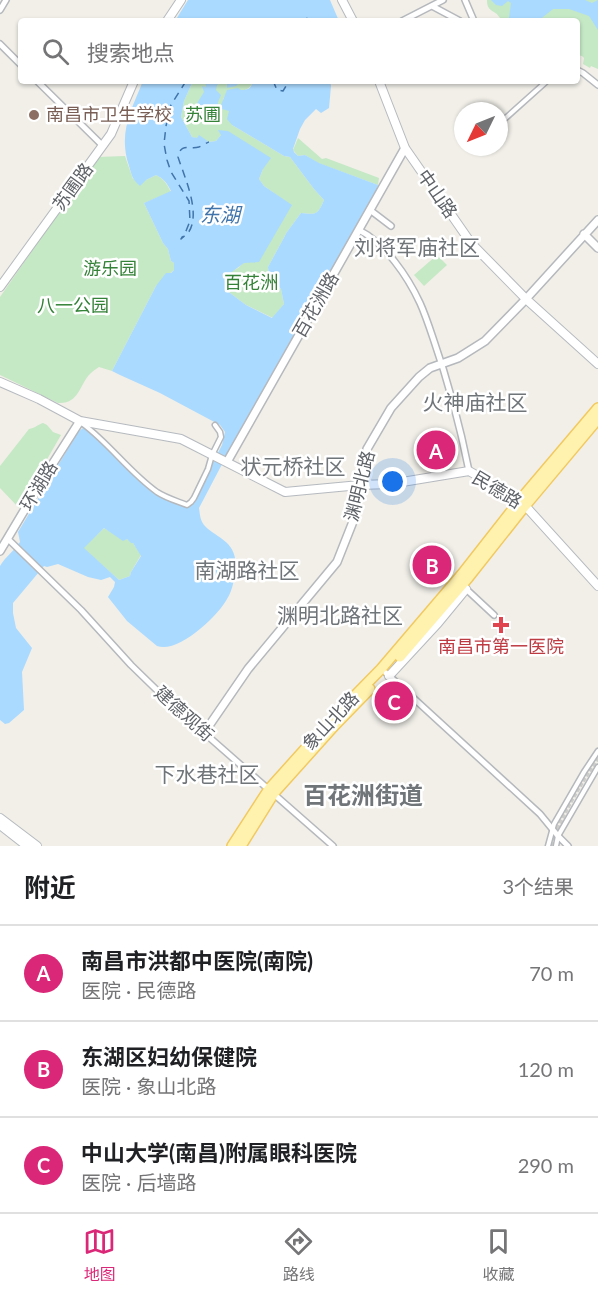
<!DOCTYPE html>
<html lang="zh">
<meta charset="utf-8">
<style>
body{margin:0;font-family:Lato,"Noto Sans SC",sans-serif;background:#f2f2f2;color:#202124}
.compass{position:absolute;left:454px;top:102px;width:54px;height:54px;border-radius:50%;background:#fff;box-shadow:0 2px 4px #0004;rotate:227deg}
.you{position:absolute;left:393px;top:482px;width:21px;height:21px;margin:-15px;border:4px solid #fff;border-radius:50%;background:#1a73e8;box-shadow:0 0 0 9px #1a73e833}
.badge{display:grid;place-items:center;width:39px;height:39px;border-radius:50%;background:#db2777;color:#fff;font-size:20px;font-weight:700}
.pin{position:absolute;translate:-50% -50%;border:3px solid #fff;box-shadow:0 2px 6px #0006}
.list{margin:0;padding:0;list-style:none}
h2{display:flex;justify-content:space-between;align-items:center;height:78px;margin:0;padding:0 24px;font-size:26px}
h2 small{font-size:20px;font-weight:400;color:#757577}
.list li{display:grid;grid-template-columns:39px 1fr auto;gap:18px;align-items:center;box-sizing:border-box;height:96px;padding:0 24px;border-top:2px solid #e0e0e0}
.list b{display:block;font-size:22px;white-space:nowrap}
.list p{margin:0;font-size:20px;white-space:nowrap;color:#757577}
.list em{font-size:20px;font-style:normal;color:#757577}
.icon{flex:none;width:33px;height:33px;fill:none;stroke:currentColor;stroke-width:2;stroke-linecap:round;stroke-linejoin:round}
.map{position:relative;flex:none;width:598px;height:846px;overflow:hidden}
.search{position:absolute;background:#fff;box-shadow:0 2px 4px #0004;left:18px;right:18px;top:18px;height:66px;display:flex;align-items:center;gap:15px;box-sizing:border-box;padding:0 21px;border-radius:6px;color:#757577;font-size:22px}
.sheet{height:366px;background:#fff}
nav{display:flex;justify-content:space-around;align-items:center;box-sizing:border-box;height:84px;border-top:2px solid #e0e0e0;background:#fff;font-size:16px;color:#757577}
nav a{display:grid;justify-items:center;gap:3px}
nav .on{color:#db2777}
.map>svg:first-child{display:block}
.green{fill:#c5e8c5}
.water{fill:#aadaff;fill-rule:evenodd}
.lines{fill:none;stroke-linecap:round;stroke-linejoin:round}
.ferry{stroke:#4174aa;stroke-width:1.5;stroke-dasharray:8 6;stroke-linecap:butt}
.pedestrian-tunnel{stroke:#ccccc8;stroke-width:4;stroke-dasharray:4 2;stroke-linecap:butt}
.pedestrian-casing{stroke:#b5b8bc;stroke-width:7}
.minor-casing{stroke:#b5b8bc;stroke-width:8}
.tertiary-casing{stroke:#b5b8bc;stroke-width:10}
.secondary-casing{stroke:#b6babf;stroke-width:10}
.primary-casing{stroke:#f2c960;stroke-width:12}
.pedestrian{stroke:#fff;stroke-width:4}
.minor{stroke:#fff;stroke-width:5}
.tertiary{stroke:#fff;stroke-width:7}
.secondary{stroke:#fff;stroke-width:8}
.primary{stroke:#fff2af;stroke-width:9}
.education-dot{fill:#8d6e63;stroke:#fff;stroke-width:2}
.health-dot{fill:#e0444e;stroke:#fff;stroke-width:2}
.labels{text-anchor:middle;stroke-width:5;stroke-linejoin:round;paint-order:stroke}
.education-label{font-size:18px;fill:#785e54;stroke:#fff;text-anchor:start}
.park-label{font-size:18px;fill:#348238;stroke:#fff}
.street-label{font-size:18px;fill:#5f6368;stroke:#fff}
.health-label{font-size:18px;fill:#be3a42;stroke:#fff}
.water-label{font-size:20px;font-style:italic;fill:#4174aa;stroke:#fff}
.quarter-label{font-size:21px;fill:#70757a;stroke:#fff}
.district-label{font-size:24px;font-weight:bold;fill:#70757a;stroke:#fff}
</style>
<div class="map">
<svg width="598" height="846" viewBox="0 0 598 846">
<rect width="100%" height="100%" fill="#f1efe8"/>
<!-- green -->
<path class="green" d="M487,0H598V69L591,66L590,68L583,64L584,58L582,56L577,55V21H500V18C495,9 487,13 487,0Z
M193,81H253C250,93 237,91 227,93L223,99L229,111L232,125L284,156L290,157L314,189L324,200C318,214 317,215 301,213L287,232L268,267L269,276L281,289L284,304L273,318L246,305L226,290L224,275L238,268L244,262L291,205L264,186L259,179L263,169L221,135L216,141L209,142L192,137L181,117L184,101Z
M298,138L322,159L326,158L379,178L378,185L318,163L305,155L298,156L293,150Z
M125,156L133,179L146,180L156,175C164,179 167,184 171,192L144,203L163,243L168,249L171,261L174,263V270L156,286L112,371L99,367C96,369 93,371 91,373C79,384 80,404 58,403L0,375V297L97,157Z
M437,255L447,265L424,286L414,275Z
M43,423L47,425L53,432L61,435L19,508L0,488V466L29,429C35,428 37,425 43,423Z
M104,528L123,540L127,539L133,543L141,555L131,572L130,576L119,580L83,548Z"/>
<!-- water -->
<path class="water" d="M188,0H330L339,21H175Z
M491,0H585L592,3L598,0V30L589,16L569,9H553L538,21H506L509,18L511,3L508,1L502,6L496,5Z
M143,81H193L184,101L181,117L192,137L197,138L199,135L209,142L216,141L221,135L218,130L228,131L271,158L263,169L259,179L264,186L292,205L259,262L244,263L229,274L224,275L226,290L246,305L272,318L284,304L281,289L269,276L268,267L287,232L301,213C317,215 318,214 324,200L314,189L290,157L284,156L232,125L227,119L229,111L222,109L221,105L227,90L238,88L241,90C249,90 251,88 253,81H330L331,86L329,108L321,113L316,109L305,120L300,129L293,149L294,152L298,156L305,155L319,163L378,185L377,190L230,449L199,508C200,514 200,520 204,525C215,537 232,540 235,558C236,571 234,588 227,599C218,616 178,654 157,646L127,621L108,597L114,587L115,582L110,577L101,580L88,577L58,564L47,567L44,566L13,603V613L16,628L32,648L22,672L24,710L9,723L5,724L0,720V566C6,556 14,551 20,542L18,532L78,432L83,428L92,432C119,460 147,498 187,506L192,503L222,445L225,432L220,425L160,393L120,375L112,371L156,286L166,273H171L174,270V263L171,261L168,249L163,243L144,203L171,191C167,183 164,179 156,175L146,180L140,186C132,179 132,176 129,166C118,133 131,111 143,81ZM104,528L123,541L127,539L131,543H133L141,556L131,572L130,576L119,580L84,548Z
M205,81H241L236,86L227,88V83L222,82L217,85L216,90L221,95L218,102L217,116H213L196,105L204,92L202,86L206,87Z"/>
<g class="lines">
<!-- ferry -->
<path class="ferry" d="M300,21L308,18L317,21
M186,81L171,105L166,126L164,144L167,160L171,172L189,201L190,221L186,231L181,239C182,238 188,233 188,233C202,214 184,176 178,157C181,142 189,150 199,147C200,147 208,142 209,142
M276,81L274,83L277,90L283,91L289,81"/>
<!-- pedestrian-tunnel -->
<path class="pedestrian-tunnel" d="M552,846C558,819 582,782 598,758"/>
<!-- pedestrian casing -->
<g class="pedestrian-casing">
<path id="pedestrian" d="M499,124L547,81
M83,424C110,444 129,472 157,492C166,498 177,501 187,505L191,502L194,498L208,469L212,455L221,437L220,432L215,425
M548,846L554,824L584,772L598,751
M556,846L558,836L598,767"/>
</g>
<!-- minor casing -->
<g class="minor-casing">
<path id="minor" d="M465,0L474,21
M432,6L460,21
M0,10L6,0
M402,21L443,0
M0,44L21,65
M577,70L583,73L598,85
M37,81L103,146
M370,210L391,226
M359,230C385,243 408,277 420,303C425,314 429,326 433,338C448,381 460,426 469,471
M8,539L81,610L131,665L169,702L333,846
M465,588L494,615
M386,673L540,814L558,836L568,846"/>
</g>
<!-- tertiary casing -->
<g class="tertiary-casing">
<path id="tertiary" d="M584,234L598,248
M227,462L405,148
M0,551L43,479L80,421
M204,733L248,669L337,562L356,514L367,449L391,408L419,377L430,368L458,358L485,341L526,299L598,220"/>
</g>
<!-- secondary casing -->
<g class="secondary-casing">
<path id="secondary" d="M342,0L353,21
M167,21L181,0
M379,81L405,148L471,243L526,299L598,364
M0,287L111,134L134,81
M0,382L39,399L80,421L181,439L285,492L360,485L390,484L469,471L520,500L598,586
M389,676L438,623L466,589
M0,818L37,846
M0,825L27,846"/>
</g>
<!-- primary casing -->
<g class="primary-casing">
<path id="primary" d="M400,657L468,578L525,506L598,419
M232,846L269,789L331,720L381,669L462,574L520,500L598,408
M241,846L274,793L335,725L370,689"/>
</g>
<!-- pedestrian -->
<use href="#pedestrian" class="pedestrian"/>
<!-- minor -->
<use href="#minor" class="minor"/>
<!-- tertiary -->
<use href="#tertiary" class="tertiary"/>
<!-- secondary -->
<use href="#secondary" class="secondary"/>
<!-- primary -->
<use href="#primary" class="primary"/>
</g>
<!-- markers -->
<circle class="education-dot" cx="34" cy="115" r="6"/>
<path class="health-dot" d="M498 616h6v6h6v6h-6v6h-6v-6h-6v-6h6z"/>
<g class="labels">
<!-- education labels -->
<g class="education-label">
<text x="46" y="121">南昌市卫生学校</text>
</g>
<!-- park labels -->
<g class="park-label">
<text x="203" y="121">苏圃</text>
<text x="110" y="275">游乐园</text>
<text x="251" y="289">百花洲</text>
<text x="73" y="312">八一公园</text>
</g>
<!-- street labels -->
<g class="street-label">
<text transform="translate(73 187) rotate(-54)" y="6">苏圃路</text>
<text transform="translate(437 194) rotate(55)" y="6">中山路</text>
<text transform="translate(316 305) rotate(-60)" y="6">百花洲路</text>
<text transform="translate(39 486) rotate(-59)" y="6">环湖路</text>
<text transform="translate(360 486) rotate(-76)" y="6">渊明北路</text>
<text transform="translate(497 490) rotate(31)" y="6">民德路</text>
<text transform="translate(184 714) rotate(42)" y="6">建德观街</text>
<text transform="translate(331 721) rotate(-47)" y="6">象山北路</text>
</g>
<!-- health labels -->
<g class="health-label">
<text x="501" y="653">南昌市第一医院</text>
</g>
<!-- water labels -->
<g class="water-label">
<text x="220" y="222">东湖</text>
</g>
<!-- quarter labels -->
<g class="quarter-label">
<text x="417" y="255">刘将军庙社区</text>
<text x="475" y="410">火神庙社区</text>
<text x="293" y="474">状元桥社区</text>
<text x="247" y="578">南湖路社区</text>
<text x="340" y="623">渊明北路社区</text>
<text x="207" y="782">下水巷社区</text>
</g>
<!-- district labels -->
<g class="district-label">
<text x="363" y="804">百花洲街道</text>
</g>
</g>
</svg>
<svg class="compass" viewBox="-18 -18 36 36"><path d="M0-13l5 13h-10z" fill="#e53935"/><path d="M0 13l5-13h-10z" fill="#757577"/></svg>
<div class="you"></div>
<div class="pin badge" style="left:436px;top:450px">A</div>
<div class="pin badge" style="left:432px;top:565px">B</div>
<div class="pin badge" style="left:394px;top:701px">C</div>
<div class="search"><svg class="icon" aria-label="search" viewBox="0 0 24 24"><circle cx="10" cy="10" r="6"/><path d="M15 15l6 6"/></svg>搜索地点</div>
</div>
<section class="sheet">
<h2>附近<small>3个结果</small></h2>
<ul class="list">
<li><span class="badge">A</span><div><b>南昌市洪都中医院(南院)</b><p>医院 · 民德路</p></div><em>70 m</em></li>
<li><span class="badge">B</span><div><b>东湖区妇幼保健院</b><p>医院 · 象山北路</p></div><em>120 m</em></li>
<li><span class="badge">C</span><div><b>中山大学(南昌)附属眼科医院</b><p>医院 · 后墙路</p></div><em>290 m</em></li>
</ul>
</section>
<nav>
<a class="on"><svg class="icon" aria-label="map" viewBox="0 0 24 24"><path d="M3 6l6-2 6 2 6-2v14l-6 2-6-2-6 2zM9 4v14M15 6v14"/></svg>地图</a>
<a><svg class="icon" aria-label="directions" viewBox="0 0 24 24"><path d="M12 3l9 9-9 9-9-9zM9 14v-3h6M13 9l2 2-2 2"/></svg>路线</a>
<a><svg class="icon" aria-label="saved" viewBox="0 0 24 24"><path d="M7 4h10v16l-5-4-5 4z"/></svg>收藏</a>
</nav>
